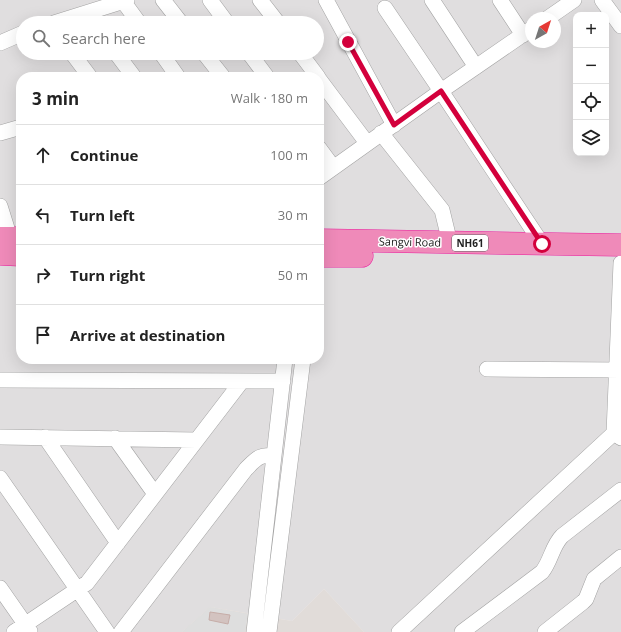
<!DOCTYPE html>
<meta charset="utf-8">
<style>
body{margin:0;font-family:"Open Sans",sans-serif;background:#f6f6f6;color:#222}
.controls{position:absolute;right:12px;top:12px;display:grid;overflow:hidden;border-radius:8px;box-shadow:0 4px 16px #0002}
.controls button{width:36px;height:36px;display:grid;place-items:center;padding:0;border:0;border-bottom:1px solid #e0e0e0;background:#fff;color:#222;font:20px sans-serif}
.compass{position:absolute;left:525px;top:12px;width:36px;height:36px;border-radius:50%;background:#fff;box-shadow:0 4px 16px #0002;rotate:39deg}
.stop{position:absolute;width:12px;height:12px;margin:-9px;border:3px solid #d3003c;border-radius:50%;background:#fff}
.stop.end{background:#d3003c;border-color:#fff;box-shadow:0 1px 4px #0008}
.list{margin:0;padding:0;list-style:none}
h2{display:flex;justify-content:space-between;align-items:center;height:52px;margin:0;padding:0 16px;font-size:17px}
h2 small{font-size:13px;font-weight:400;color:#767676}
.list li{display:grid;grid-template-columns:26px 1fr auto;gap:12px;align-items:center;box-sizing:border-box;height:60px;padding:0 16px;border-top:1px solid #e0e0e0}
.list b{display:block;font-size:15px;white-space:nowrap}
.list em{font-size:13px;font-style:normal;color:#767676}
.icon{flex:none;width:22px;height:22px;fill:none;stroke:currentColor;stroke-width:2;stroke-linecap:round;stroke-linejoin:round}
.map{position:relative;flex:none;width:621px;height:632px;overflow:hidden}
.search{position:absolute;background:#fff;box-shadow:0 4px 16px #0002;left:16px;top:16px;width:308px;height:44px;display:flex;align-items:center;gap:10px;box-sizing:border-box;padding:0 14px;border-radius:22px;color:#767676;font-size:15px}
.panel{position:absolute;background:#fff;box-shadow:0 4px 16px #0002;left:16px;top:72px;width:308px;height:292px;border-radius:16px}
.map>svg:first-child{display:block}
.residential{fill:#e0dedf;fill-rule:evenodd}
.airport{fill:#e1dcd9}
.parking{fill:#dedede}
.building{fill:#d3c3c0;stroke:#c6ada8}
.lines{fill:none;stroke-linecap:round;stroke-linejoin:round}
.minor-casing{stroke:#a3a3a3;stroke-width:16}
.highway-casing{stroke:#ea1b9d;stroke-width:23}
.minor{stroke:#fff;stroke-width:15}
.highway{stroke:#ef8ab9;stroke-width:22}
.route{stroke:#d3003c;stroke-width:5}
.labels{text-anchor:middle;stroke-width:3;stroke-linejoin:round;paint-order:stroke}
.shield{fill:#fff;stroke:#646464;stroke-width:1}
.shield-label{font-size:10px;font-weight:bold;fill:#222}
.street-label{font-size:11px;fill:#222;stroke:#fff}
</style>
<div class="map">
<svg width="621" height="632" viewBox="0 0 621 632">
<rect width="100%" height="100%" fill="#f2ece8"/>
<!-- residential -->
<path class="residential" d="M0,0H621V632H364L324,589L292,621L210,607L182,632H0ZM576,15H606V153H576ZM531,18H555V42H531ZM23,23H317V53H23ZM21,77H319V359H21Z"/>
<!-- airport -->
<path class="airport" d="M324,589L364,632H182L210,607L292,621Z"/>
<!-- parking -->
<path class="parking" d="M210,607L248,614L245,632H182Z"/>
<!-- building -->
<path class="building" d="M210,612L230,615L228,624L209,620Z"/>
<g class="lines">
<!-- minor casing -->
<g class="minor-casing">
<path id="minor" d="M163,0L181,23
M210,0L227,23
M260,0L278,23
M326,0L394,125
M432,0L476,67
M500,0L523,35
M602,0L621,26
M123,1L139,23
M385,8L441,91L542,244
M548,18L574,0
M54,23L127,0
M0,43L23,33
M72,53L90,77
M116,53L134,77
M161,53L178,77
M204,53L223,77
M249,53L267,77
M300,53L318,77
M319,79L367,143
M0,133L21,127
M381,133L442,210L450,243
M319,148L333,167
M319,178L441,91L531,29
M0,206L10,238
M621,263L614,433L621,438
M487,369L621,370
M0,380L283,381
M0,437L196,440
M45,437L118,543
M115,438L155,494
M0,478L107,632
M0,588L30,631
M14,632L87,583L242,381
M121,632L246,469C256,459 259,454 274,456
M254,632L285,359
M269,632L303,359
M399,632L614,433
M462,632L542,572C551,561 552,546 562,536L621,490
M545,632L583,602L586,599L594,579L621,557"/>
</g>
<!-- highway casing -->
<g class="highway-casing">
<path id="highway" d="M0,238H21
M319,240L621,245
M0,254L21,255
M319,256H362"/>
</g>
<!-- minor -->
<use href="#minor" class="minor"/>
<!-- highway -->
<use href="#highway" class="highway"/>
</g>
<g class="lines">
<!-- route -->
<path class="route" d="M348,42L394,125L441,91L542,244"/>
</g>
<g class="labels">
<!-- shield labels -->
<rect class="shield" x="452" y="235" width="36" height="16" rx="3"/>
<g class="shield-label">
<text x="470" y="247">NH61</text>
</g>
<!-- street labels -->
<g class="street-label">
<text transform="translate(410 242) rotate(1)" y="4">Sangvi Road</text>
</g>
</g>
</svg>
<div class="controls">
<button>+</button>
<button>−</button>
<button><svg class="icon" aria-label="locate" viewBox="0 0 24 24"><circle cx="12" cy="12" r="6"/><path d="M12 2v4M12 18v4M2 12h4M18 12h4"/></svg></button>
<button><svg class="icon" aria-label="layers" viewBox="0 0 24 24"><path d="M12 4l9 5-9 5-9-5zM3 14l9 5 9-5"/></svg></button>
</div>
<svg class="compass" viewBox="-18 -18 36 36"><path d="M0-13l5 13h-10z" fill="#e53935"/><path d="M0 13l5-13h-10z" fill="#767676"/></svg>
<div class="stop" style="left:542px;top:244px"></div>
<div class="stop end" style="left:348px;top:42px"></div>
<div class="search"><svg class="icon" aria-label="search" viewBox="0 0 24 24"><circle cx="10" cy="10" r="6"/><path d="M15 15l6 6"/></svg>Search here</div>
<section class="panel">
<h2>3 min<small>Walk · 180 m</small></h2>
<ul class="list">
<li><svg class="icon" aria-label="ahead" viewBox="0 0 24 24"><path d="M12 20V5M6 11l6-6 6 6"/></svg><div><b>Continue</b></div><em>100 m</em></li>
<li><svg class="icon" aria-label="left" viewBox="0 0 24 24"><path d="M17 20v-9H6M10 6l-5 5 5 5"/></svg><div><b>Turn left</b></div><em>30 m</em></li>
<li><svg class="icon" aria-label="right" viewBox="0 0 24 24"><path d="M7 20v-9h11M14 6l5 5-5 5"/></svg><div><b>Turn right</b></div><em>50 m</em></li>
<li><svg class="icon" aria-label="arrive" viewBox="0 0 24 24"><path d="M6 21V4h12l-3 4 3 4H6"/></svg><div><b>Arrive at destination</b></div></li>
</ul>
</section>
</div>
